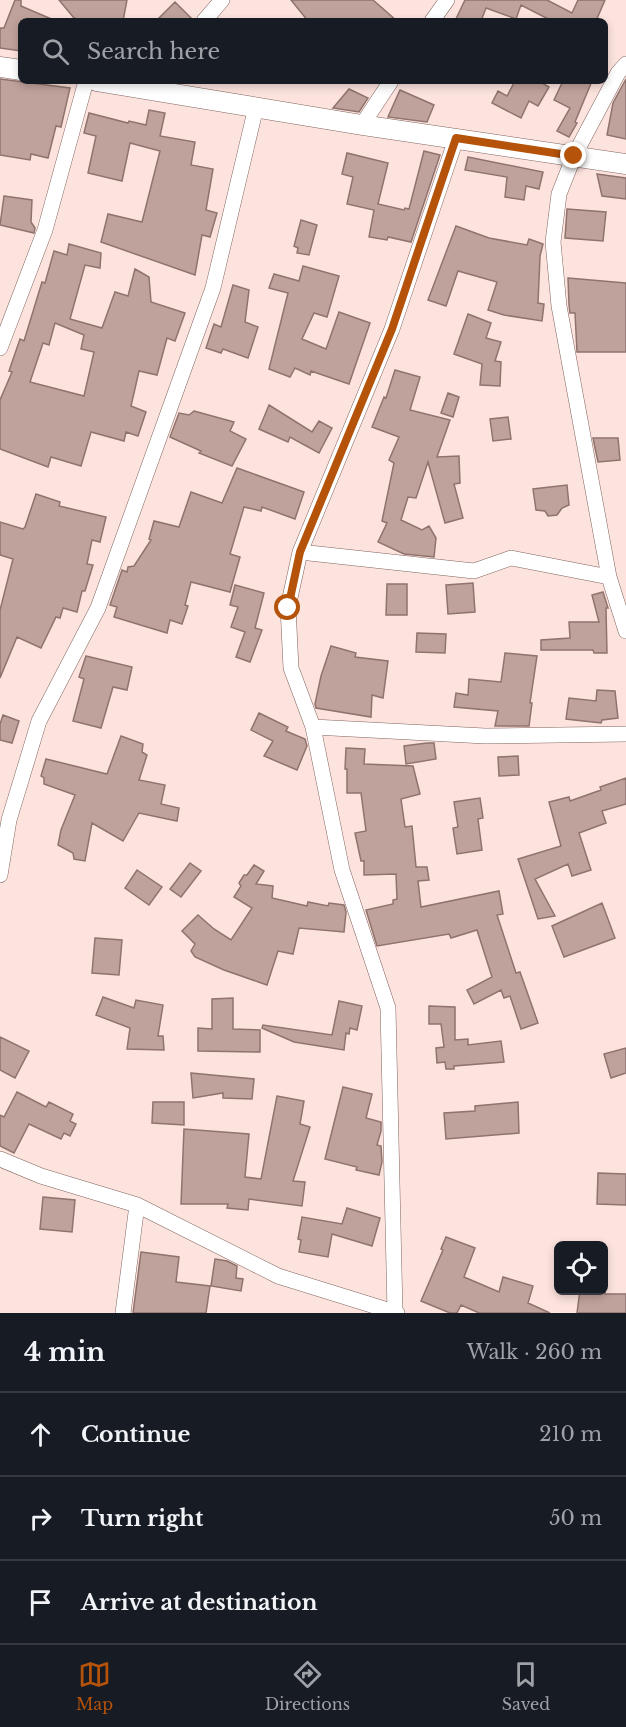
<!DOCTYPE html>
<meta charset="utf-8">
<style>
body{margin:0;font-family:"Libre Baskerville",serif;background:#242831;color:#f1f3f6}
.controls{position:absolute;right:18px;bottom:18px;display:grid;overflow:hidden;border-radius:9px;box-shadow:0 3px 9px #0003}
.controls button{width:54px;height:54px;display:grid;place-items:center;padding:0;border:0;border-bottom:2px solid #363941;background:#171b24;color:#f1f3f6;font:30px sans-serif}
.stop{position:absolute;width:18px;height:18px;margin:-14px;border:4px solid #b45309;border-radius:50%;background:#fff}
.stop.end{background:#b45309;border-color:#fff;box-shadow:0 2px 6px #0008}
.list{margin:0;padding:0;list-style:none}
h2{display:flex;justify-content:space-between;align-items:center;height:78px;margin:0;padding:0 24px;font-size:26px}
h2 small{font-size:20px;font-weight:400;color:#9ea1a6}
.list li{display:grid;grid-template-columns:39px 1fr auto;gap:18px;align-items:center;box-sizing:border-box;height:84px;padding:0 24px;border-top:2px solid #363941}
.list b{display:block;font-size:22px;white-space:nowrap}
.list em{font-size:20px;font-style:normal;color:#9ea1a6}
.icon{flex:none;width:33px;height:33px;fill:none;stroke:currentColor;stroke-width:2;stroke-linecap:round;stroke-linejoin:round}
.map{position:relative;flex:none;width:626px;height:1313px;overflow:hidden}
.search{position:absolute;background:#171b24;box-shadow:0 3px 9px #0003;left:18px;right:18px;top:18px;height:66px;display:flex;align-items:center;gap:15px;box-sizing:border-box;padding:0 21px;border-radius:9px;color:#9ea1a6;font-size:22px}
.sheet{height:330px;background:#171b24}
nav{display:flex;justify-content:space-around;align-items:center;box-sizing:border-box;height:84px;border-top:2px solid #363941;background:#171b24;font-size:16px;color:#9ea1a6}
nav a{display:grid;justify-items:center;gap:3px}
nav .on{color:#b45309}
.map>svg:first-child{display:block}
.building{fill:#c0a29c;stroke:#8f736d;stroke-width:1.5;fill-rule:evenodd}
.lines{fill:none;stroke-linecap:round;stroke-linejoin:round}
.minor-casing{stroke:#80655f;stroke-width:16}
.tertiary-casing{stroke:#80655f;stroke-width:21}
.minor{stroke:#fff;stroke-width:15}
.tertiary{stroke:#fff;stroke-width:20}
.route{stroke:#b45309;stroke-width:8}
</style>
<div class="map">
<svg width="626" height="1313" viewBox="0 0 626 1313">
<rect width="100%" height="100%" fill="#fde3de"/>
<!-- building -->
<path class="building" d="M15,0H21V6L56,21H21V51L0,48V28H4Z
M59,0H127L123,21H86L74,18Z
M291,0H373L397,21H308Z
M465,0H547L572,13L578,0H605L596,21H552L521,5L516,19L486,8L481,21H455Z
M175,2L194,21H156Z
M0,79L70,88L61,127L56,126L48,158L31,154L30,160L0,155Z
M626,79V139L607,135L613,103Z
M515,81H539L549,87L538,106L529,101L521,118L492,103L498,91L507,96Z
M563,81H592L575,122L577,123L569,137L557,131L570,108L554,100Z
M349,89L368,98L359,112L333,108Z
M400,90L434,105L427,122L388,117Z
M149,110L165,113L160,136L195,142L191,165L213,169L206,210L217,213L210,237L202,235L195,275L101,242L108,214L142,222L160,151L130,143L122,181L88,173L96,136L84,133L89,113L128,123L129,121L146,125Z
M424,151L440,155L411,242L388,237L387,240L369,237L374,210L347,204L353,177L342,174L347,153L388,163L378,204L404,210L405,208L409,209Z
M468,157L543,172L539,189L526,186L524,200L505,197L507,177L465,170Z
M597,174L626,178V199L602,196Z
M4,196L32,200L31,222L35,228L34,233L0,225Z
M567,209L606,212L603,241L565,238Z
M301,220L317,225L309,255L297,253L298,248L294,246Z
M456,226L489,238L527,245L529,239L543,244L540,256L538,303L544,304L542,321L504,315L488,310L497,282L458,271L446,306L428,300Z
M69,244L101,253L100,268L85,265L70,319L102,328L115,292L128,296L135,269L149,277L151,302L185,313L175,341L167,338L157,375L139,371L131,406L146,412L138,436L126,432L124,441L91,432L81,466L51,457L48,467L0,449V400L12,372L9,371L20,339L24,341L42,282L45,283L54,251L67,255ZM55,323L84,335L81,349L94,352L84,396L30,382L43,343L49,345Z
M303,266L339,276L327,317L314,313L302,339L326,349L339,312L370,323L349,384L311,371L310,375L295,368L290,377L269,369L288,293L269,288L274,274L299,281Z
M568,278L626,283V352H577L575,313H570L569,305Z
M233,285L249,290L245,322L258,327L248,358L223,349L221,353L206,348L214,324L221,327Z
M468,314L491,323L486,338L501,342L495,361L501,362L500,386L480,385L482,364L454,354Z
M395,370L420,377L410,410L450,420L437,457L459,456L460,483L454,484L463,518L445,523L428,462L416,498L408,497L401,520L422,530L429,526L436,538L434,557L404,554L378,542L387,523L382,521L394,463L389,460L399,437L372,427L384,397L386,398Z
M448,393L459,397L453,417L441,413Z
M269,405L312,432L319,421L332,428L319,453L290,437L288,442L259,429Z
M194,411L234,422L230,431L246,439L232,466L199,453L201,451L170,437L179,413L189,415Z
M508,417L511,439L493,441L490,419Z
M593,438H618L620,460L598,462Z
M237,468L304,492L295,519L262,507L261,511L244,507L230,554L240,557L230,592L191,582L185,605L188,606L182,624L170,620L167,633L114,617L117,607L110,605L122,570L127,572L128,567L134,566L151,540L149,539L154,521L179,527L191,492L222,503Z
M567,485L569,505L562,508L557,515L548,516L545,511L536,510L533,489Z
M36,494L60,502L59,506L106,517L100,542L92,540L87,564L93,565L85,591H82L77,612L63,608L60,618L56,617L41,648L17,637L0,678V610L13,559L0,555V522L23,529L25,527Z
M473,583L475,612L448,614L446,585Z
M387,584H407V615H386Z
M235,585L264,593L255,628L262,630L250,662L236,657L245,632L231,627L238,607L230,605Z
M603,592L608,608H606L607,653H594L593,650H541V640L570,638L569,622H599L592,595Z
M417,633L446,634L445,653L416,652Z
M331,646L356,653L355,657L388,661L383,698L372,695L371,717L316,708L315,704L321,676Z
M505,653L537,656L530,703H532L529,726H495L498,711L454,707L456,693L468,695L469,679L501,682Z
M86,656L132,667L127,690L113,687L101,728L73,721L84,679L79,677Z
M597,690L615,691L618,718L602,720L601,723L566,719L569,698L596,701Z
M259,713L288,727L286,731L305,739L307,746L297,770L264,756L273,741L251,730Z
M3,715L19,721L12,743L0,740V724Z
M121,736L143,744L142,752L147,755L139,780L165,785L161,804L179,808L177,821L139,813L123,841L92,823L85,861L74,859L73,853L58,845L61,830L75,795L44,784V778L41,776L46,759L107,774Z
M427,743H434L436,759L406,764L404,746Z
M346,748L365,749L364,764L413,766L420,794L401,799L405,827L412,826L416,867H427L429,880L418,881L421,907L499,891L503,914L497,915L516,973L520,972L538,1023L521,1029L510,996L504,998L501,990L474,1004L467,990L492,977L477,930L451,938L449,934L377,946L366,910L393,904V900L397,899L396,874L364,875V861H361L355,833L366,831L361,793H347V769H345Z
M518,756L519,775L499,776L498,757Z
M626,778V804L602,811L606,823L579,833L591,870L572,876L568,864L535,879L555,916L538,919L518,859L561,846L549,802L569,797L570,801L601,790L600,787Z
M480,798L483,818L478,819L482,850L457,854L453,828L458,827L454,802Z
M190,863L201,871L181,897L170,889Z
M254,865L264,871L256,884L273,886L272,898L307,906L308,902L328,906L329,903L344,905L346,912L344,932L299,928L293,954L278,951L267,985L224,970L195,957L191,951L195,944L182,931L198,915L214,929L231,940L252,908L234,897L241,886L239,883L244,875H247Z
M137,870L162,887L149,905L125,888Z
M602,903L615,938L564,957L552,926Z
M95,938L122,940L119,975L92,973Z
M103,997L134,1008L136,1000L163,1005L158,1036H163L164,1050L127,1049L130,1028L96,1015Z
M233,998V1029L260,1030V1052L198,1051V1028L212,1029V999Z
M339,1001L362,1006L357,1030L350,1028L349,1034L346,1033L344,1050L294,1042L262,1028L263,1025L332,1035Z
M429,1006L455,1007V1040L468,1039V1045L501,1041L504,1062L454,1066V1069H446L445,1062L437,1063L436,1048L444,1047L441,1024H429Z
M0,1037L29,1051L15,1078L0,1070Z
M626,1048V1073L611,1078L604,1054Z
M191,1073L254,1079L252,1099L223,1098V1093L193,1098Z
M343,1087L372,1094L366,1118L381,1122V1131L377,1145L381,1146L382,1162L379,1175L356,1170L357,1167L325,1159Z
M17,1092L46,1107L49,1102L73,1114L70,1121L76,1124L70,1136L64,1133L61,1139L29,1124L14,1153L0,1146V1115L4,1117Z
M277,1096L304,1101L300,1124L310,1127L293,1181L305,1182L302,1206L249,1199L248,1210L227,1208L228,1204H181L184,1129L249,1134L245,1177L261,1179Z
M153,1102H184V1125L152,1123Z
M518,1102L519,1133L446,1139L444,1113L475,1111V1106Z
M598,1173L626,1174V1205L597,1204Z
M43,1197L75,1200L72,1232L40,1229Z
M347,1208L380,1218L372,1246L332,1234L328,1257L299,1252L301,1240L298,1239L302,1217L342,1224Z
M446,1237L475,1248L464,1277L499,1292L503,1277L533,1286L528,1303L550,1313H479L461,1305L457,1313H450L421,1301L443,1250L441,1249Z
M141,1252L179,1257L176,1282L210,1286L206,1313H133Z
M215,1259L227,1261L237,1266L236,1278L243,1279L241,1291L211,1286Z
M580,1290H605V1294H626V1313H577Z"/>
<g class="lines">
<!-- minor casing -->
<g class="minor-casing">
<path id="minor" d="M204,21L222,0
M432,21L447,0
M626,64L618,73L574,156L559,194L553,242L559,306L609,577L626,631
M362,125L391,81
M0,348L45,230L86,81
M300,552L474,571L511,558L609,577
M313,727L485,736L626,734
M0,875L9,820L39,721L98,608L213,288L256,107
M0,1159L41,1176L137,1205L278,1276L397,1313
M395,1312L388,1008L342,870L313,727L291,668L288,607L300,552L392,329L456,139
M123,1313L137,1205"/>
</g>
<!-- tertiary casing -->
<g class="tertiary-casing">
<path id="tertiary" d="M0,67L21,70
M96,81L362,125L626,164"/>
</g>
<!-- minor -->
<use href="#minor" class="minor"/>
<!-- tertiary -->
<use href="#tertiary" class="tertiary"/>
</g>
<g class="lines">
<!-- route -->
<path class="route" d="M288,608L300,552L392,329L456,138L574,156"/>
</g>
</svg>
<div class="controls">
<button><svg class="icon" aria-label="locate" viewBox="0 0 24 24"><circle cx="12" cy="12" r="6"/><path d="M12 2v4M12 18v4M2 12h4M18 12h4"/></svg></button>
</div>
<div class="stop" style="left:288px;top:608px"></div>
<div class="stop end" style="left:574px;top:156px"></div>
<div class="search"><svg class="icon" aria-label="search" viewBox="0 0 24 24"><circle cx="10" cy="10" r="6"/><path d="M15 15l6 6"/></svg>Search here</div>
</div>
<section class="sheet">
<h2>4 min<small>Walk · 260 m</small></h2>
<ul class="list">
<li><svg class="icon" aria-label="ahead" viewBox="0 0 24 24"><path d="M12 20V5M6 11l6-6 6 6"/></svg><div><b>Continue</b></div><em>210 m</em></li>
<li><svg class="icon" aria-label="right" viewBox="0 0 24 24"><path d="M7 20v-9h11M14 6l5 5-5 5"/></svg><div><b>Turn right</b></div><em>50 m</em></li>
<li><svg class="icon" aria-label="arrive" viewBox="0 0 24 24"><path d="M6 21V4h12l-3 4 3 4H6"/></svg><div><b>Arrive at destination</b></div></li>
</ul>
</section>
<nav>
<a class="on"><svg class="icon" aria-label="map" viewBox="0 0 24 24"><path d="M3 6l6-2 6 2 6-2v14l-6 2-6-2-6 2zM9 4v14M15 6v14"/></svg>Map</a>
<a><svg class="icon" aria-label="directions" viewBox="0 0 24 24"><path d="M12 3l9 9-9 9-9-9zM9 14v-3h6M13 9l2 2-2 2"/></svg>Directions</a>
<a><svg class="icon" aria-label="saved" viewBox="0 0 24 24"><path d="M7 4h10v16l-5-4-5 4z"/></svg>Saved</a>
</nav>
